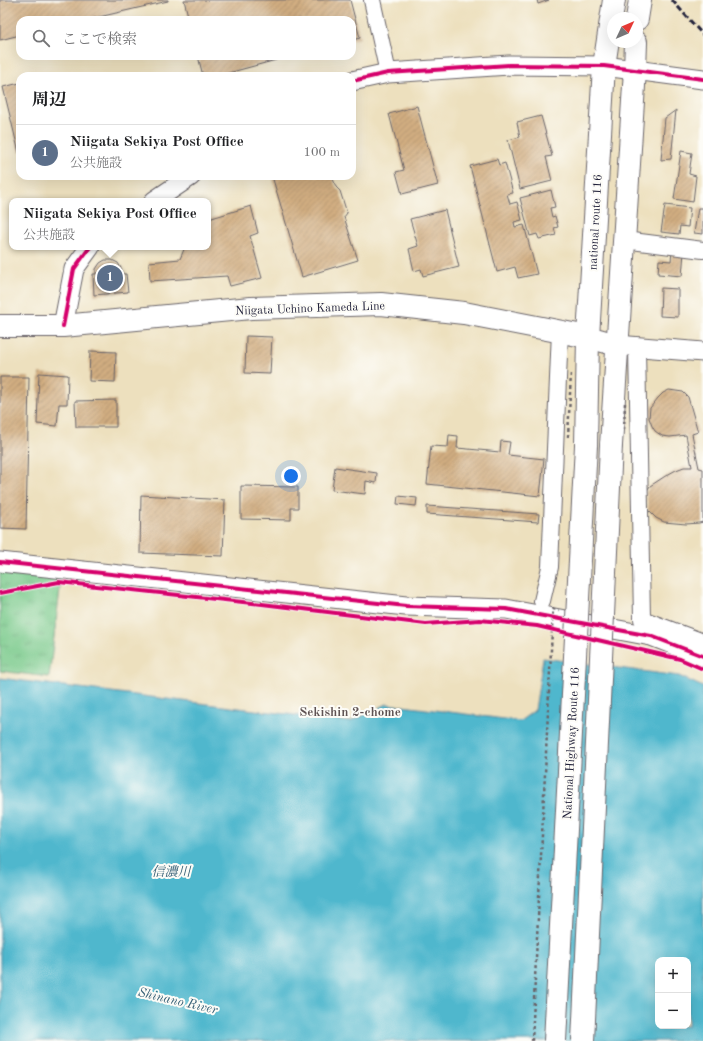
<!DOCTYPE html>
<html lang="ja">
<meta charset="utf-8">
<style>
body{margin:0;font-family:"Old Standard TT","Noto Serif JP",serif;background:#f6f6f6;color:#202124}
.controls{position:absolute;right:12px;bottom:12px;display:grid;overflow:hidden;border-radius:8px;box-shadow:0 4px 16px #0002}
.controls button{width:36px;height:36px;display:grid;place-items:center;padding:0;border:0;border-bottom:1px solid #e0e0e0;background:#fff;color:#202124;font:20px sans-serif}
.compass{position:absolute;left:607px;top:12px;width:36px;height:36px;border-radius:50%;background:#fff;box-shadow:0 4px 16px #0002;rotate:46deg}
.you{position:absolute;left:291px;top:476px;width:14px;height:14px;margin:-10px;border:3px solid #fff;border-radius:50%;background:#1a73e8;box-shadow:0 0 0 6px #1a73e833}
.badge{display:grid;place-items:center;width:26px;height:26px;border-radius:50%;background:#db2777;color:#fff;font-size:13px;font-weight:700}
.pin{position:absolute;translate:-50% -50%;border:2px solid #fff;box-shadow:0 1px 4px #0006}
.popup{position:absolute;left:9px;top:198px;width:202px;height:52px;box-sizing:border-box;display:grid;place-content:center;border-radius:8px;background:#fff;filter:drop-shadow(0 1px 3px #0005);font-size:13px;white-space:nowrap;color:#757577}
.popup b{font-size:15px;color:#202124}
.popup::after{content:'';position:absolute;left:50%;top:100%;margin-left:-8px;border:8px solid transparent;border-top-color:#fff}
.list{margin:0;padding:0;list-style:none}
h2{display:flex;justify-content:space-between;align-items:center;height:52px;margin:0;padding:0 16px;font-size:17px}
h2 small{font-size:13px;font-weight:400;color:#757577}
.list li{display:grid;grid-template-columns:26px 1fr auto;gap:12px;align-items:center;box-sizing:border-box;height:56px;padding:0 16px;border-top:1px solid #e0e0e0}
.list b{display:block;font-size:15px;white-space:nowrap}
.list p{margin:0;font-size:13px;white-space:nowrap;color:#757577}
.list em{font-size:13px;font-style:normal;color:#757577}
.icon{flex:none;width:22px;height:22px;fill:none;stroke:currentColor;stroke-width:2;stroke-linecap:round;stroke-linejoin:round}
.map{position:relative;flex:none;width:703px;height:1041px;overflow:hidden}
.search{position:absolute;background:#fff;box-shadow:0 4px 16px #0002;left:16px;top:16px;width:340px;height:44px;display:flex;align-items:center;gap:10px;box-sizing:border-box;padding:0 14px;border-radius:12px;color:#757577;font-size:15px}
.panel{position:absolute;background:#fff;box-shadow:0 4px 16px #0002;left:16px;top:72px;width:340px;height:108px;border-radius:12px}
.map>svg:first-child{display:block}
.grass{fill:url(#grass-tufts);stroke:#4d7662}
.water{fill:#4fb7cd;stroke:#386c84;fill-rule:evenodd}
.building{fill:url(#building-hatch)}
.lines{fill:none;stroke-linecap:round;stroke-linejoin:round}
.minor-casing{stroke:#696469;stroke-width:18}
.tertiary-casing{stroke:#696469;stroke-width:21}
.primary-casing{stroke:#696469;stroke-width:24}
.trunk-casing{stroke:#696469;stroke-width:24}
.path{stroke:#696469;stroke-width:2.5;stroke-dasharray:3 3;stroke-linecap:butt}
.minor{stroke:#fff;stroke-width:16}
.tertiary{stroke:#fff;stroke-width:19}
.primary{stroke:#fff;stroke-width:22}
.trunk{stroke:#fff;stroke-width:22}
.rail{stroke:#22223b;stroke-width:3;stroke-dasharray:6 3;stroke-linecap:butt}
.trunk-bridge-casing{stroke:#696469;stroke-width:24;stroke-linecap:butt}
.path-bridge{stroke:#696469;stroke-width:2.5;stroke-dasharray:3 3;stroke-linecap:butt}
.trunk-bridge{stroke:#fff;stroke-width:22}
.cycleway-casing{stroke:#fdfcf7;stroke-width:6}
.cycleway{stroke:#d6006c;stroke-width:4}
.labels{text-anchor:middle;stroke-width:4;stroke-linejoin:round;paint-order:stroke}
.street-label{font-size:12px;fill:#22223b;stroke:#fdfcf7}
.neighbourhood-label{font-size:13px;font-weight:bold;fill:#5f5354;stroke:#fdfcf7}
.water-label{font-size:13px;font-style:italic;fill:#345e75;stroke:#fdfcf7}
</style>
<div class="map">
<svg width="703" height="1041" viewBox="0 0 703 1041">
<defs>
<pattern id="grass-tufts" width="24" height="20" patternUnits="userSpaceOnUse"><rect width="24" height="20" fill="#78c98a"/><path d="M3 7l-1-3M5 7V3M7 7l1-3M15 17l-1-3M17 17v-4M19 17l1-3" fill="none" stroke="#68ac78"/></pattern>
<pattern id="building-hatch" width="6" height="6" patternUnits="userSpaceOnUse"><rect width="6" height="6" fill="#d1ad81"/><path d="M-1 1l2-2M0 6l6-6M5 7l2-2" fill="none" stroke="#a98c6b"/></pattern>
</defs>
<rect width="100%" height="100%" fill="#fdfcf7"/>
<filter id="ink" filterUnits="userSpaceOnUse"><feTurbulence type="fractalNoise" baseFrequency=".025" numOctaves="2"/><feDisplacementMap in="SourceGraphic" scale="8" xChannelSelector="R" yChannelSelector="G"/><feConvolveMatrix kernelMatrix="1 2 1 2 8 2 1 2 1" color-interpolation-filters="sRGB"/></filter>
<filter id="wash" filterUnits="userSpaceOnUse"><feTurbulence type="fractalNoise" baseFrequency=".012" numOctaves="4" result="noise"/><feDisplacementMap in="SourceGraphic" scale="16" xChannelSelector="R" yChannelSelector="G"/><feGaussianBlur stdDeviation="0.9" result="paint"/><feColorMatrix in="noise" values="0 0 0 0 0 0 0 0 0 0 0 0 0 0 0 0 0 1.4 0 .05"/><feComposite in="paint" operator="in"/></filter>
<g filter="url(#wash)">
<rect width="100%" height="100%" fill="#ede0be"/>
<!-- grass -->
<path class="grass" d="M0,568L62,574L49,677L0,671Z"/>
<!-- water -->
<path class="water" d="M543,658L679,676L703,687V1041H0V678L350,722L387,704L520,721L535,710ZM658,960H688V1026H658Z"/>
<g id="blocks">
<!-- building -->
<path class="building" d="M0,0H168V1L86,20H20V35L0,40Z
M184,0H350L360,38L352,40V20H189Z
M537,0H549L538,4Z
M198,56H291L217,76H203Z
M20,83V153H19L3,87Z
M417,106L438,185L402,194L396,172L404,170L389,114Z
M676,110L671,159L661,160L665,118Z
M541,116L552,156L546,157L552,181L520,189L508,140L520,137L517,122Z
M681,151L692,153L689,174L696,176L693,202L674,199Z
M497,159L499,165L505,163L513,193L507,194L510,204L517,202L522,220L514,222L515,227L524,225L537,274L518,278L515,267L497,272L470,166Z
M272,176H332L336,187L340,191L347,213L344,217L358,260L302,277Z
M551,190L555,207L550,208L552,217L555,216L558,227L554,228L556,235L539,239L537,234L530,236L520,198Z
M665,205L690,208L688,227L680,226L679,234L661,232Z
M251,206L258,233L250,236L262,278L230,286L227,276L150,281L149,262L180,259L185,247H208V221L212,218Z
M698,208H703V234L694,233Z
M445,210L459,267L423,276L421,269L414,271L409,249L418,246L410,219Z
M672,251L684,252L682,276L658,274L659,260L671,261Z
M105,260H112L118,263L121,268L122,274H126L128,292L94,295L93,274H96V269L100,263Z
M661,288L678,289V317L660,316Z
M246,336L272,337L270,374L245,373Z
M90,351L116,352L115,382L89,381Z
M39,373L68,375L67,404H59L57,426L37,424Z
M0,377H29L26,529L0,528Z
M669,390L683,392L688,397L698,432L692,434L699,468L703,469V522L699,523L686,524L664,522L656,518L648,510L646,492L650,486L667,475L676,470L684,467H692L686,435L670,437L662,436L655,431L652,426L649,418L650,408L658,398L663,393Z
M116,400V427H76L75,401Z
M449,435L458,436L457,448L500,452L501,441L510,442L508,455L544,459L540,496L427,484L431,446L448,447Z
M335,467L377,473L376,483L366,481L365,494L332,490Z
M241,486L298,487V508H291V520L241,519Z
M141,495L225,500L223,556L140,553Z
M398,496L417,498L416,506L397,504Z
M427,506L539,514L538,522L427,514Z"/>
</g>
</g>
<g filter="url(#ink)">
<use href="#blocks" fill-opacity="0" stroke="#696469" stroke-width="1"/>
<g class="lines">
<!-- minor casing -->
<g class="minor-casing">
<path id="minor" d="M372,0L388,73
M624,240L703,250
M637,347L642,619L703,642
M542,601L550,567L560,331"/>
</g>
<!-- tertiary casing -->
<g class="tertiary-casing">
<path id="tertiary" d="M352,81L388,73L509,65L604,66L703,79
M154,201L191,176
M63,326L74,269L90,247
M617,345L703,352
M0,562L406,606L506,609L651,636L703,656"/>
</g>
<!-- primary casing -->
<g class="primary-casing">
<path id="primary" d="M0,326H63L251,308L381,304L464,313L588,337L617,345"/>
</g>
<!-- trunk casing -->
<g class="trunk-casing">
<path id="trunk" d="M637,19L640,0
M586,445L588,337L604,66L614,0
M611,445L635,70L636,42"/>
</g>
<!-- path -->
<path class="path" d="M0,593L39,586"/>
<!-- minor -->
<use href="#minor" class="minor"/>
<!-- tertiary -->
<use href="#tertiary" class="tertiary"/>
<!-- primary -->
<use href="#primary" class="primary"/>
<!-- trunk -->
<use href="#trunk" class="trunk"/>
<!-- rail -->
<path class="rail" d="M672,0L703,35"/>
<!-- trunk-bridge casing -->
<g class="trunk-bridge-casing">
<path id="trunk-bridge" d="M555,1041L586,445
M583,1041L611,445"/>
</g>
<!-- path-bridge -->
<path class="path-bridge" d="M624,430L625,402
M568,437L571,372
M532,1041L553,609L559,610"/>
<!-- trunk-bridge -->
<use href="#trunk-bridge" class="trunk-bridge"/>
<!-- cycleway casing -->
<g class="cycleway-casing">
<path id="cycleway" d="M352,81L388,73L509,65L604,66L703,79
M63,326L74,269L90,247
M0,562L406,606L506,609L651,636L703,656
M0,593L59,582L262,604L426,624L480,620L537,626L680,659L703,669"/>
</g>
<!-- cycleway -->
<use href="#cycleway" class="cycleway"/>
</g>
</g>
<g class="labels">
<!-- street labels -->
<g class="street-label">
<text transform="translate(595 222) rotate(-87)" y="4">national route 116</text>
<text transform="translate(310 308) rotate(-2)" y="4">Niigata Uchino Kameda Line</text>
<text transform="translate(571 743) rotate(-87)" y="4">National Highway Route 116</text>
</g>
<!-- neighbourhood labels -->
<g class="neighbourhood-label">
<text x="350" y="716">Sekishin 2-chome</text>
</g>
<!-- water labels -->
<g class="water-label">
<text x="171" y="876">信濃川</text>
<text transform="translate(178 1000) rotate(13)" y="5">Shinano River</text>
</g>
</g>
</svg>
<div class="controls">
<button>+</button>
<button>−</button>
</div>
<svg class="compass" viewBox="-18 -18 36 36"><path d="M0-13l5 13h-10z" fill="#e53935"/><path d="M0 13l5-13h-10z" fill="#757577"/></svg>
<div class="you"></div>
<div class="pin badge" style="left:110px;top:278px;background:#5c6f8a">1</div>
<div class="popup"><b>Niigata Sekiya Post Office</b>公共施設</div>
<div class="search"><svg class="icon" aria-label="search" viewBox="0 0 24 24"><circle cx="10" cy="10" r="6"/><path d="M15 15l6 6"/></svg>ここで検索</div>
<section class="panel">
<h2>周辺<small></small></h2>
<ul class="list">
<li><span class="badge" style="background:#5c6f8a">1</span><div><b>Niigata Sekiya Post Office</b><p>公共施設</p></div><em>100 m</em></li>
</ul>
</section>
</div>
